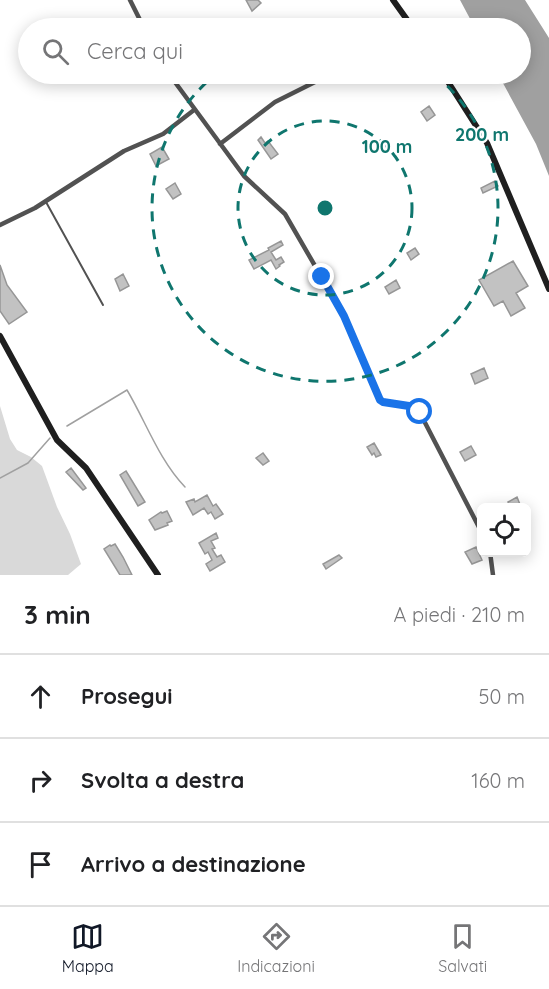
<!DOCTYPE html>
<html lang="it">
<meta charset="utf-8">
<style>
body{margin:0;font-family:Quicksand,sans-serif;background:#f2f2f2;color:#202124}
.controls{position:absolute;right:18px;bottom:18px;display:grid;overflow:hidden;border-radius:9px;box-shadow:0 3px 15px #0003}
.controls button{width:54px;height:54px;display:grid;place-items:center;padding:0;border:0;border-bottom:2px solid #e0e0e0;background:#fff;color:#202124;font:30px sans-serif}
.stop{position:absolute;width:18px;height:18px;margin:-14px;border:4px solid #1a73e8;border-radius:50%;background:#fff}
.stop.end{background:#1a73e8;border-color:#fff;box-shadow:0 2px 6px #0008}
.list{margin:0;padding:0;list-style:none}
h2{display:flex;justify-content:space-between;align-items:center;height:78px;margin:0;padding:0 24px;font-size:26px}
h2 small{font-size:20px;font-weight:400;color:#757577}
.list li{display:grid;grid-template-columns:39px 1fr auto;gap:18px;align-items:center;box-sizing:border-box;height:84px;padding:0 24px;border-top:2px solid #e0e0e0}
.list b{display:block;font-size:22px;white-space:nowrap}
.list em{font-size:20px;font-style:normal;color:#757577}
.icon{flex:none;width:33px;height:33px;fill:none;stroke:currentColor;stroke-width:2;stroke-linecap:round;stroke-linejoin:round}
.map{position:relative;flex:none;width:549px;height:575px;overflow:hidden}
.search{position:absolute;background:#fff;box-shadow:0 3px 15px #0003;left:18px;right:18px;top:18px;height:66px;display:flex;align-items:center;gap:15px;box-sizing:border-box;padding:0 21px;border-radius:33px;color:#757577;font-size:22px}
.sheet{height:330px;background:#fff}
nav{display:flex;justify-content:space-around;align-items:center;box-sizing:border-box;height:84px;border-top:2px solid #e0e0e0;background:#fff;font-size:16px;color:#757577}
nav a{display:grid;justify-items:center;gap:3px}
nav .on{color:#111827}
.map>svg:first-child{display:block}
.green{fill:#d9d9d9}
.water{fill:#a0a0a0}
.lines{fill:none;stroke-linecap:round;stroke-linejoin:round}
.stream{stroke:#a0a0a0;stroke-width:1.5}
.building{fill:#c2c2c2;stroke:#969696;stroke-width:1.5}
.lane{stroke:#525252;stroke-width:2}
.street{stroke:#525252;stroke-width:4.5}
.secondary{stroke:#1f1f1f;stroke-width:6}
.route{stroke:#1a73e8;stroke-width:8}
.ring{fill:none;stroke:#0f766e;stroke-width:3;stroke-dasharray:10 8}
.centre{fill:#0f766e;stroke:#fff;stroke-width:3}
.ring-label{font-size:18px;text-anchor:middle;font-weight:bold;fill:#0f766e;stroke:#fff;stroke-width:4.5;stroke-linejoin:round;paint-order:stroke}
</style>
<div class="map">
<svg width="549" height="575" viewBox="0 0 549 575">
<rect width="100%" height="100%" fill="#fff"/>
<!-- green -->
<path class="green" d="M0,406L10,439L17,450L31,457L42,466L57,507L70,534L81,564L68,575H0Z"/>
<!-- water -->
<path class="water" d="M460,0H525L549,38V176L536,144L498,74H520V28H475Z"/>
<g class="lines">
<!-- stream -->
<path class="stream" d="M67,426L127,390C146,422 159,460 185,487
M0,478L28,463L50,438"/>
</g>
<!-- building -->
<path class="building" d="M246,0H258L261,3L252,11Z
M429,106L435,115L427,121L421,112Z
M261,137L265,143L268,141L278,154L271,159L258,140Z
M162,147L169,159L156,166L150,154Z
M495,181L498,186L483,193L481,188Z
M175,183L181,194L173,199L166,189Z
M281,241L283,245L271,252L276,260L281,257L284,262L279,265L280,266L276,269L271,260L254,269L249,260L269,250L268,248Z
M415,248L419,254L411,260L407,253Z
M513,261L528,286L516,293L525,308L511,316L503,301L494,306L479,280Z
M0,265L7,285L27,312L9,324L0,311Z
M123,274L129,286L120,291L115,279Z
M396,280L400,288L389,294L385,287Z
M484,368L488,378L475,384L471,374Z
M374,443L381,455L376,457L374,453L372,455L367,447Z
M471,446L476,455L465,461L460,452Z
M263,453L269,461L263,465L256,458Z
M71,468L86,488L83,490L66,472Z
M126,471L145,502L138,506L120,475Z
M207,495L213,506L216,504L223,514L215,519L211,512L208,514L204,508L193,515L186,502L194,499L195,502Z
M517,497L521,507H511L508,502Z
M167,511L172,521L167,523L168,525L155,530L149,520L161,512L162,513Z
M216,533L218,538L211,541L215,548L212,549L217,557L221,555L225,562L210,571L206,564L212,560L208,552L205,554L199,543Z
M115,544L123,557L132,575H120L104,549L110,545L111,546Z
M476,547L482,560L472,564L465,552Z
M339,555L342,558L326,569L323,564Z"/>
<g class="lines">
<!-- lane -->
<path class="lane" d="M46,202L103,305"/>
<!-- street -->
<path class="street" d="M130,0L144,28
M169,74L244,176L285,214L344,316L376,393L383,402L409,406L420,413L482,533
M220,144L275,102L331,74
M0,225L35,208L124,151L163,134L194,110
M490,552L493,575"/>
<!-- secondary -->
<path class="secondary" d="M393,0L413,28
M443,74L487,143L549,289
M0,336L57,440L86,468L158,575"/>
</g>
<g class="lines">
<!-- route -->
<path class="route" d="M322,277L344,316L380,400L383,402L409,406L420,412"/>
</g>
<!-- distance rings -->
<g class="ring">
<circle cx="325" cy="208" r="87"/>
<path d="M434 74A173 173 0 1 1 216 74"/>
</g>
<circle cx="325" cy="208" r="9" class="centre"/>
<g class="ring-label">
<text x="482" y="141">200 m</text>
<text x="387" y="153">100 m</text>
</g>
</svg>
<div class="controls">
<button><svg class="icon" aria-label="locate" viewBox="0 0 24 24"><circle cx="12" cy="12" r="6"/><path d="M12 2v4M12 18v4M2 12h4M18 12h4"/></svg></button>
</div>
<div class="stop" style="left:420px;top:412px"></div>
<div class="stop end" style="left:322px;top:277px"></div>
<div class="search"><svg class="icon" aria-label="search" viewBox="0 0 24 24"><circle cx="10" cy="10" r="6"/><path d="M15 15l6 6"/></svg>Cerca qui</div>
</div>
<section class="sheet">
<h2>3 min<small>A piedi · 210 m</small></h2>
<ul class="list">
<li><svg class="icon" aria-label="ahead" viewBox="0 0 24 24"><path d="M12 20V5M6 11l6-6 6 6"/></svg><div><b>Prosegui</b></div><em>50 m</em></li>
<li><svg class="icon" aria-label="right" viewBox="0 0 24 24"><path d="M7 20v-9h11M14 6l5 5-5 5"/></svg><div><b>Svolta a destra</b></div><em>160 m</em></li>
<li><svg class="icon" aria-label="arrive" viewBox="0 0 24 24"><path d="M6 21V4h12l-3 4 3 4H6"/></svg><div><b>Arrivo a destinazione</b></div></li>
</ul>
</section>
<nav>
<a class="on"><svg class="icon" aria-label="map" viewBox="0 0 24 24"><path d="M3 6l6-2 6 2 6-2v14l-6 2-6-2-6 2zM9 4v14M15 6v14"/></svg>Mappa</a>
<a><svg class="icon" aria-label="directions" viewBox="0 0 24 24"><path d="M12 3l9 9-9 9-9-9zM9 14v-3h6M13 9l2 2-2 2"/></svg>Indicazioni</a>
<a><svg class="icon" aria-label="saved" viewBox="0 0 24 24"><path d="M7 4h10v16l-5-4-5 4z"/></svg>Salvati</a>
</nav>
